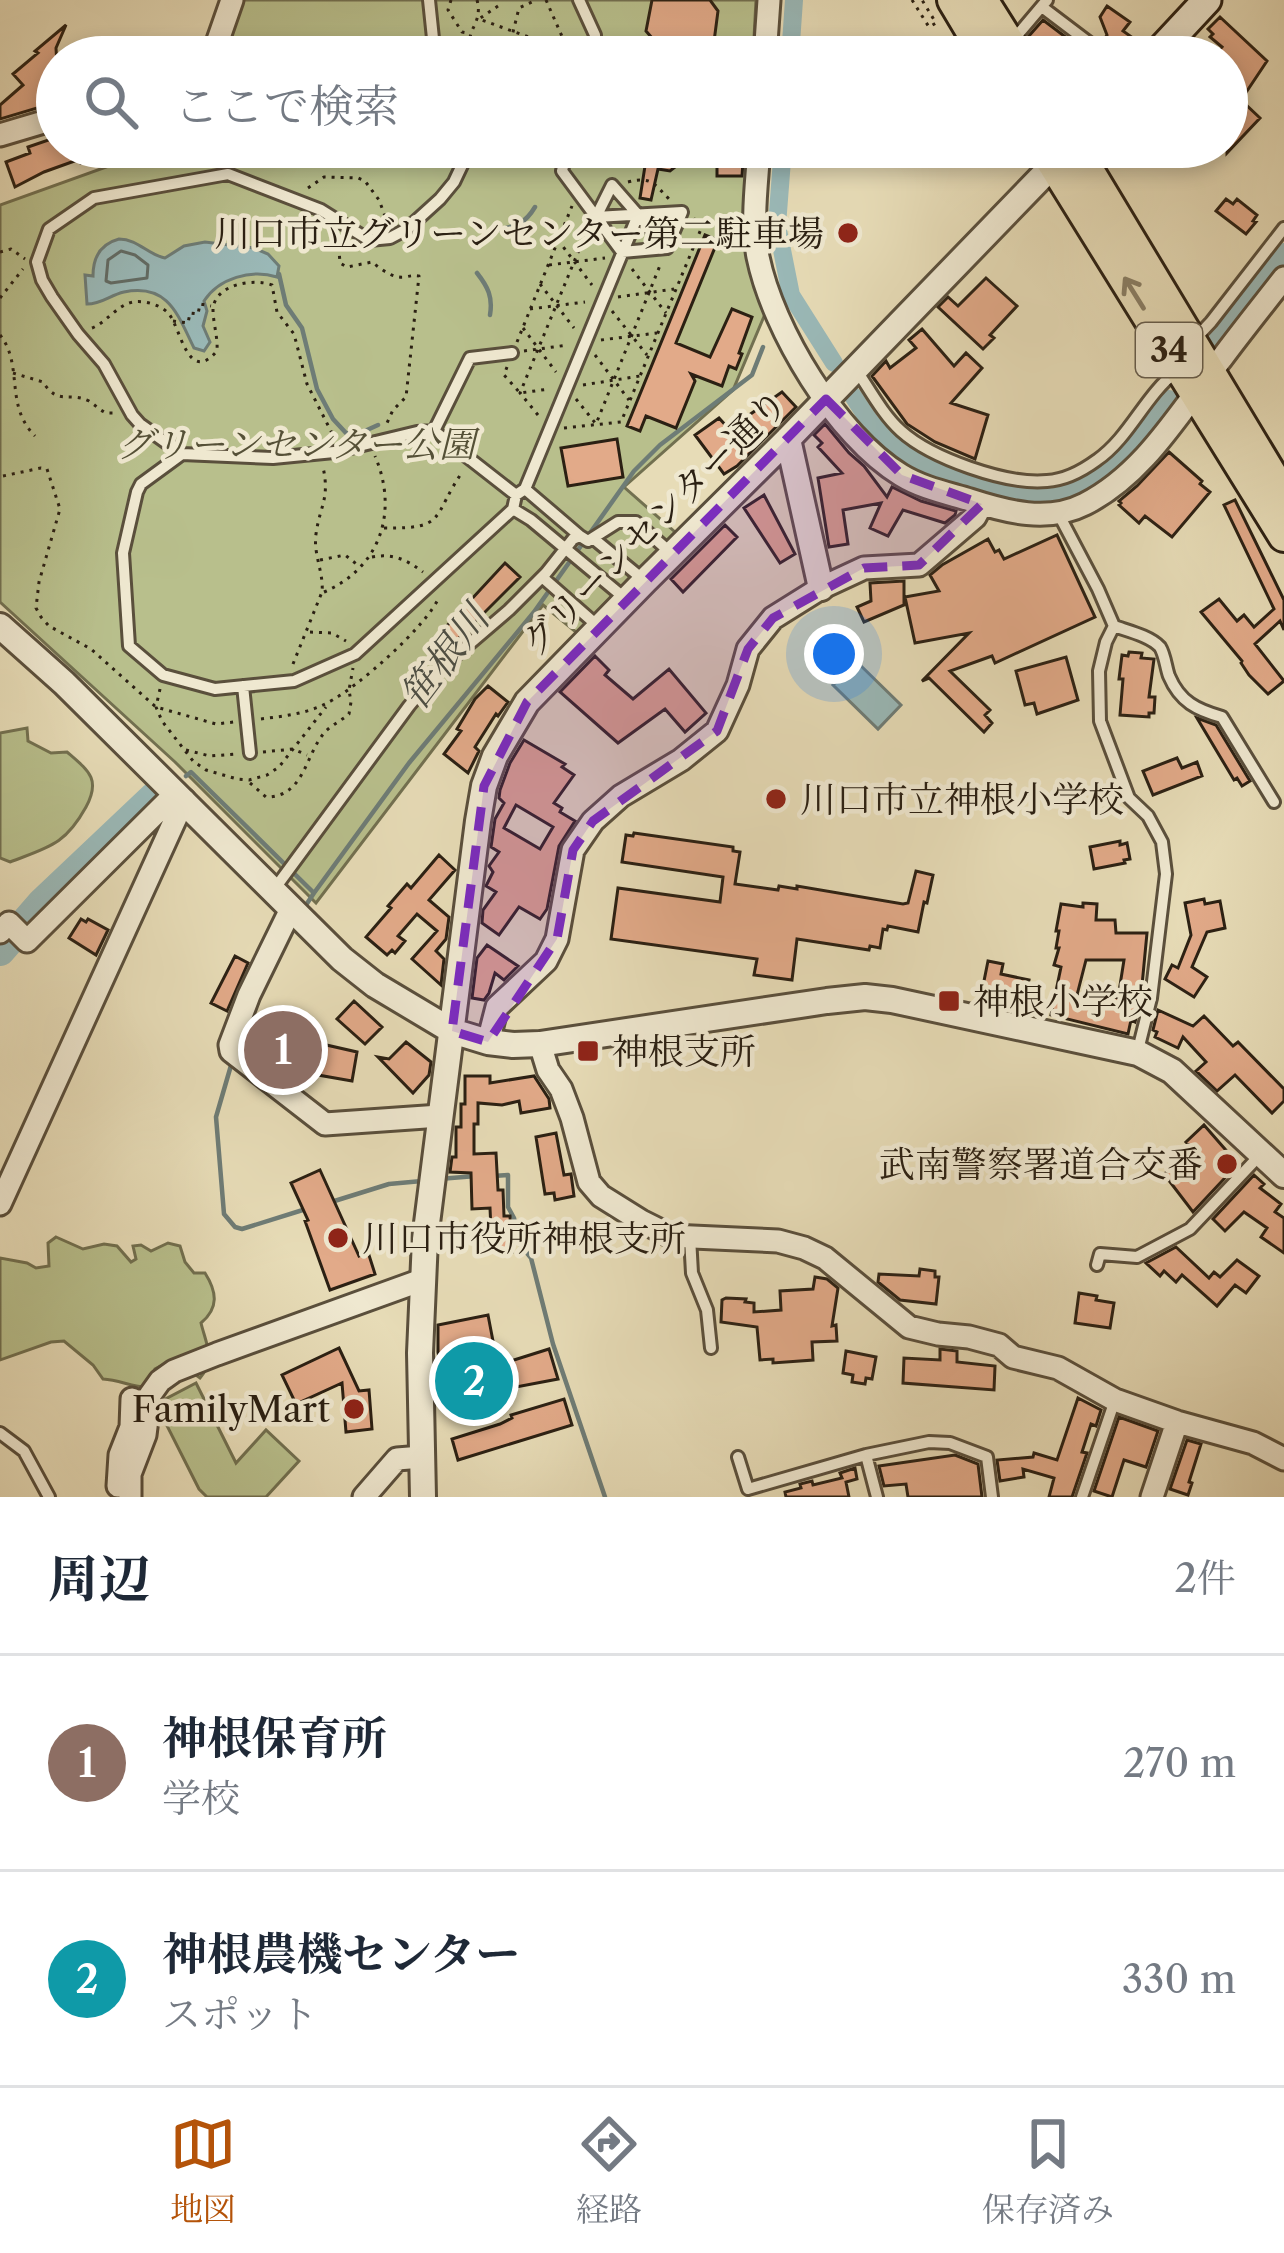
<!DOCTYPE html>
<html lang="ja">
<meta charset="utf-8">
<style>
body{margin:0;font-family:"Libre Caslon Text","Noto Serif JP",serif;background:#f2f2f3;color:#1f2937}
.you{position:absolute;left:834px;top:654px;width:42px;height:42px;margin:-30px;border:9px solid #fff;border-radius:50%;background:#1a73e8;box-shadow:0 0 0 18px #1a73e833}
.badge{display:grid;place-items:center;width:78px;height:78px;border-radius:50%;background:#b45309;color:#fff;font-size:39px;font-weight:700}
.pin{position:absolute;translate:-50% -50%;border:6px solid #fff;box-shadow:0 3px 12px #0006}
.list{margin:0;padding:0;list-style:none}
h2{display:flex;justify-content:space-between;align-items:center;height:156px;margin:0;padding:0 48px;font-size:51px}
h2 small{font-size:39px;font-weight:400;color:#747a83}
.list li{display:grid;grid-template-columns:78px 1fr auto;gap:36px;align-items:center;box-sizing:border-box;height:216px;padding:0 48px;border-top:3px solid #e0e1e3}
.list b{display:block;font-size:45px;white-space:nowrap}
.list p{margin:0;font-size:39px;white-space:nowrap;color:#747a83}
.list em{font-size:39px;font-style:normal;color:#747a83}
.icon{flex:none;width:66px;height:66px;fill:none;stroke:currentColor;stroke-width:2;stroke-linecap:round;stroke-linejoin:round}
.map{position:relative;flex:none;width:1284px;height:1497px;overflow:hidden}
.search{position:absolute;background:#fff;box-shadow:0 6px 18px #0003;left:36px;right:36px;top:36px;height:132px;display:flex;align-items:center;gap:30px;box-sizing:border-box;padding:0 42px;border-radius:66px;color:#747a83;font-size:45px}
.sheet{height:588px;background:#fff}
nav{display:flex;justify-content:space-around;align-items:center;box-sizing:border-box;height:168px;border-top:3px solid #e0e1e3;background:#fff;font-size:33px;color:#747a83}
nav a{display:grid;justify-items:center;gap:6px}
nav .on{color:#b45309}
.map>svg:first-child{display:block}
.green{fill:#b8bf8c;stroke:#727050;stroke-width:3}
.water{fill:#9ab9b8;stroke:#6e7c76;stroke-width:3}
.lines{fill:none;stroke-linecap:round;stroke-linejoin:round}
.shore{stroke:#626c66;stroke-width:3}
.stream{stroke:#6e7c76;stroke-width:4.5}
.canal{stroke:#9ab9b8;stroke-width:18}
.river{stroke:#9ab9b8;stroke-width:30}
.building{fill:#e2aa89;stroke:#2b2013;stroke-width:3;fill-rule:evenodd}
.service-casing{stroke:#5a4f3c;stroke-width:16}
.minor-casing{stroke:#5a4f3c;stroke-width:27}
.tertiary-casing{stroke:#5a4f3c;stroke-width:30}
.secondary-casing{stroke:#2b2013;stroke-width:33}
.primary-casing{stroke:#2b2013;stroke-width:36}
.path{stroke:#2b2013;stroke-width:3;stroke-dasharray:3 6;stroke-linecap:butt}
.service{stroke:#efe8d0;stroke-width:10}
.minor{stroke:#efe8d0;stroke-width:21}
.tertiary{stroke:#efe8d0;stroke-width:24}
.secondary{stroke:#efe8d0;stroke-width:27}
.primary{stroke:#e7dcb7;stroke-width:30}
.oneway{stroke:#897e65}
.marked{fill:#7b2cbf;fill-opacity:0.2;stroke:#7b2cbf;stroke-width:9;stroke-dasharray:24 15;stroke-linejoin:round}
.poi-dot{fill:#8f2418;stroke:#efe8d0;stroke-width:4.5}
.labels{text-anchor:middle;stroke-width:9;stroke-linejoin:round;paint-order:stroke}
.shield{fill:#efe8d0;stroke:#665c4c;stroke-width:3}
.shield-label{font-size:33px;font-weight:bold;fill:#2b2013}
.poi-label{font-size:36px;fill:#2b2013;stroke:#efe8d0;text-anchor:start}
.park-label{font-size:36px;font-style:italic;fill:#555037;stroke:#efe8d0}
.street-label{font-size:36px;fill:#2b2013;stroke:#efe8d0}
.water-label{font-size:39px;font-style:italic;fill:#4c4e45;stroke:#efe8d0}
</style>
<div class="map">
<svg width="1284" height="1497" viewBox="0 0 1284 1497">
<rect width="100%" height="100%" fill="#e7dcb7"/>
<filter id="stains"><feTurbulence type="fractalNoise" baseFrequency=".00167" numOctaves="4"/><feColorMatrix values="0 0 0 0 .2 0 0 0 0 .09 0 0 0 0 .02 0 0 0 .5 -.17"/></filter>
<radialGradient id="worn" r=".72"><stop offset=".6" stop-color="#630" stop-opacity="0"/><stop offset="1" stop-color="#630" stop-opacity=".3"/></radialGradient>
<!-- green -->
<path class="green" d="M240,0H756L753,57H211Z
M231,147H748L746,181L751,267L765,314L733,390L624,487L675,532L577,633L543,605L316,903L175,762L0,602V205L145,153L230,154Z
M27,728L28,741L51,753L67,752C89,771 101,779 86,807C65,845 49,847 10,862L0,858V733Z
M56,1237L83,1249L104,1244L117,1246L131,1262L136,1259L133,1246L141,1245L151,1251L168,1243L180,1246L185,1262L194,1273H205C217,1292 219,1308 201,1323C206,1344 216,1359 200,1378L174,1359L155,1369L153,1387C134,1389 122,1380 103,1379L93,1365L64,1341L51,1342L0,1360V1258L27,1263L36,1268L49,1266L48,1243Z
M196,1383L236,1463L266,1430L299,1461L266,1497H207L199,1489L156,1404Z"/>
<!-- water -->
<path class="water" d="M119,239C138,239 148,255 165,258L184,246L205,242L254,248L268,254L279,266L277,277C251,269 219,278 204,301L207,311L203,326L210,342L204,351L194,348C178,316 169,283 124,292C110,295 102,304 87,304L85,275L93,276C93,257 100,244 119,239Z
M857,662L901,705L878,729L833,685Z"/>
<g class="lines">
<!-- shore -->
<path class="shore" d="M121,251L135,255L148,265L147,278L111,283L106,281L108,260Z"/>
<!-- stream -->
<path class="stream" d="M935,57L947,44
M835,164L851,147
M496,230C515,227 525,224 535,207
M477,273C488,287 493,297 490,315
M279,274L286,305L302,328L317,389L333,419L346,433L356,435L378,425
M186,776L191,772L314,893L409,763L534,612L634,471L660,445L752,375L763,347
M302,911L314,893
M232,1062L216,1117L224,1214L235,1227L242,1229L306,1209
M493,1176L508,1175V1207L514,1218L519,1243L531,1258L553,1344L605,1497
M439,1179L476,1176
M328,1203L389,1184L422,1181"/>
<!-- canal -->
<path class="canal" d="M790,57L794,0
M783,147L777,225L791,295L834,363
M1218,338L1284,252
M853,396C863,411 872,427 887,439C920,469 1025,509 1068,492C1113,474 1140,435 1169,399"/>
<!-- river -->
<path class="river" d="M0,951L42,903L154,797"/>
</g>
<!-- building -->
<path class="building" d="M652,0H710L718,11L712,57H647L652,38L646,31Z
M1107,6L1130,22L1123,31L1140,43L1129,57H1118L1115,50L1103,41L1107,35L1100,17Z
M1220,17L1267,61L1241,100L1260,118L1227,153V57H1213L1222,47L1210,37L1213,34L1208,29Z
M1043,20L1092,57H1049L1028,37Z
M66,25L56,48L57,66L43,78L57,95L44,106L0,119V105L23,85L13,74L38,53L35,51Z
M57,137V147L122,149L81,163L80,159L44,172L15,187L6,162L30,153L28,147Z
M622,147H701L670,171L658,169L651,200L640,198L645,166L635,164Z
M717,147H744L742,176H717Z
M1226,199L1233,204L1237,199L1257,215L1253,221L1256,222L1246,234L1216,211Z
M705,235L718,240L676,343L710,357L732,309L752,317L739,353L742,354L736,369L729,366L722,386L691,374L695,381L676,428L646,416L640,431L627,426Z
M986,278L1017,306L990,335L994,338L983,349L938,307L948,297L958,306Z
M922,329L954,366L966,353L982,368L951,403L988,415L975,459L935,442L907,424L872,376L886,361L890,368L916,348L909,340Z
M782,392L796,407L737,466L724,474L695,435L719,418L729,429Z
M825,424L849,453L864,466L887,497L892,487L921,501L956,511L955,515L945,523L903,510L888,536L870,528L881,503L843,510L848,544L829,547L818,478L842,473L818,447L822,443L814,435Z
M617,439L623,477L568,486L561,448Z
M1169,452L1202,481L1200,484L1210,492L1172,537L1145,516L1139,523L1119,505L1121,503L1119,501L1137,486Z
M764,495L795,554L780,563L744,508Z
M1235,500L1284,600V630L1280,621L1255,644L1284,681L1268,694L1249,675L1241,663L1242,661L1201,612L1219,599L1237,621L1244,615L1254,627L1274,609L1224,505Z
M725,525L737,537L683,592L671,579Z
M1057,535L1095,617L995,663L992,656L950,671L990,710L985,715L992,723L984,732L929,678L922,681L969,633L915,643L905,597L939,591L930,575L942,565L988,539L995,552L999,550L1004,559Z
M505,563L520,577L443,654L431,643Z
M904,581V605L864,622L857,607L871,601L870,583Z
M1129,652L1142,653L1141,658L1154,659L1149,697H1155L1154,713H1149V717L1120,715L1123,679H1119L1122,655L1128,656Z
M595,656L609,670L605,675L633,699L669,669L706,713L685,732L665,709L618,743L560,692Z
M1066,657L1078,700L1037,714L1034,703L1025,705L1016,671Z
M488,686L508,702L498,716L496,714L475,747L479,751L468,773L444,754L461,731L457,729L475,699Z
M1197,718L1216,725L1250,781L1242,786L1237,778L1234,780Z
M524,740L565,764L562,767L574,775L554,803L562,808L560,812L575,821L559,846L547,909L540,919L519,907L499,935L482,923L483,910L496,892L486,886L493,872L489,866L499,852L491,847L495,819L504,803L499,798L500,790L510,763ZM516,805L553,827L540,849L504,828Z
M1177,758L1182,768L1197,762L1202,776L1153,795L1143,771Z
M634,833L733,847V851L740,852L735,884L778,890L779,886L797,889V886L903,904L908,903L916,871L933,875L927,903L924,902L918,932L888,926L887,930L883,929L880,948L870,946L869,950L797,939L792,980L754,975L757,959L611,939L618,888L720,902L723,877L622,862L626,835L633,836Z
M1120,841V845L1127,843L1130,859L1124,860L1125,863L1094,869L1090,847Z
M439,855L455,870L429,900L449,917L446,939L436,951L444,959L441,985L412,959L437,931L417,914L398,936L405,941L395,953L392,950L387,955L366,937L391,908L388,906L407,884L411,888Z
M1204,899L1205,904L1220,901L1225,928L1207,932L1192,967L1207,977L1194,997L1165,979L1172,965L1178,968L1191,935L1185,903Z
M1083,903L1097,904L1096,920H1115L1116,933H1147L1141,996L1135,1022L1131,1020L1128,1034L1051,1015L1061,967L1054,965L1059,948H1056L1059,931H1056L1061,904L1083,907ZM1086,960H1124L1118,998L1113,997L1112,1002L1077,995Z
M81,919L86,922L88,919L108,930L96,955L69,938Z
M487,945L518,966L504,980L495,973L489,993L484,1000L472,998L477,958Z
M235,956L248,963L227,1011L211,1003Z
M988,961L1003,964L1001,974L1029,980L1026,994L1019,995V1000L1002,997L1003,991L983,986Z
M354,1001L382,1027L365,1044L337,1019Z
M1158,1010L1193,1026L1204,1016L1233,1046L1238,1042L1284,1089V1101L1272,1113L1235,1075L1217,1091L1196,1071L1206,1062L1183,1037L1178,1048L1155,1037L1157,1032L1153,1030Z
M275,1013L309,1041L357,1052L352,1081L312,1074L303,1087L248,1046Z
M406,1042L431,1062L429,1075L413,1093L378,1057L389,1059Z
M465,1076H490V1083L534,1076L549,1099L550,1108L521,1113L519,1101L502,1105L478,1103V1124H474V1154L496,1153L498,1190H503L504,1216H510L512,1252H492L490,1208L472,1209L471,1173L450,1172L452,1157H456V1127H461V1104H465Z
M1204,1125L1238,1164L1193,1212L1164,1174L1189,1156L1184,1150L1189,1145L1186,1142Z
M556,1133L564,1175L571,1174L574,1196L555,1200L554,1193L545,1194L536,1137Z
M320,1170L359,1256L368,1252L375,1274L330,1290L305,1221L308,1220L291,1183Z
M1254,1175L1264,1184L1260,1188L1281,1204L1275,1212L1284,1218V1253L1261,1237L1267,1228L1244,1212L1225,1231L1213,1219Z
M1176,1247L1209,1278L1214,1272L1220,1277L1237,1260L1259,1276L1246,1293L1235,1285L1217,1306L1182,1275L1176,1282L1164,1271L1160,1276L1146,1263Z
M920,1269L935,1271V1277H939L936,1304L900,1300L878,1282L879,1274L919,1276Z
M815,1277L827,1279L838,1288L832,1326L836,1325L837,1341L812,1342L813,1360L773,1363V1359L760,1360L757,1327L721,1322L722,1300L726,1298L746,1299L745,1302L754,1303V1312L781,1310L780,1291L813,1289Z
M1079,1293L1097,1296L1096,1300L1114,1303L1110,1328L1075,1323Z
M488,1315L497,1362L501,1364L549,1349L558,1379L447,1400L438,1352V1325Z
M339,1348L359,1391L369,1390L372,1429L346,1432L342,1383L296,1404L282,1375Z
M940,1349L957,1351V1362L995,1366L994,1390L903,1383L904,1358L940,1360Z
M846,1351L876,1357L872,1379L866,1378L865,1384L852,1382L853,1375L843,1373Z
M1078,1398L1101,1410L1096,1426L1091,1424L1082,1452L1087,1453L1072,1497H1049L1054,1478L1023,1469L1024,1477L1000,1481L997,1460L1033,1457L1034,1453L1057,1460Z
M564,1399L572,1425L458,1460L452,1439L500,1424L512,1418L511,1415Z
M1119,1417L1158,1431L1146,1467L1124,1460L1112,1497L1094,1491Z
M1187,1440L1201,1444L1189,1482L1192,1483L1188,1495L1170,1489Z
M955,1455L978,1464L982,1497H908L906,1484L884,1486L879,1466Z
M855,1468L857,1479L846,1482L849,1497H786L785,1492L801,1488L800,1484L812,1481L813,1485L842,1478L840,1473Z"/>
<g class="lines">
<!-- service casing -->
<g class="service-casing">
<path id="service" d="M429,0L434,48L439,57
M579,0L595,35V57
M1042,7L1108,57
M1014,39L1047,0
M466,147L463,163L454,182L440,199L407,229L390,238L369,240L321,210L228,174L94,198L49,229L37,262L42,280L52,297L78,334L104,364L132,415L140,424L182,454L273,458L334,452L417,432L434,431L516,495
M576,147L564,162L562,171C582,198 602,225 622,252L667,248L612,185L596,217L682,212L667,248
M1195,339L1211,322L1284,228
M857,371C870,390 883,415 901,431C931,458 1006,485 1047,481C1065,480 1082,471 1097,460C1130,437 1145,395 1177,371
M434,431L470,358L512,353
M182,454L141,484L137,492L123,553L129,646L163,675L215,689L294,681L355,654L513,509L516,495L525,489L638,215
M525,489L580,536
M513,509L531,520L627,600
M1058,513L1098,589L1114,626C1128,631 1150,636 1160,647C1165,655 1166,668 1169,676C1180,702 1197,710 1222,717L1274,802
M594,539L645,581
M542,577L599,627
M1114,626L1106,642L1099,671L1100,721L1129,798L1148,816L1162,842L1166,874L1151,998L1138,1050
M243,686L250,753
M273,891L409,706L439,670L509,610L546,573L573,539L580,536L588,541L618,522H636L670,552
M690,1237L692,1273L707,1310L711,1348
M1097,1265L1100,1254L1137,1257L1190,1229L1261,1154
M0,1433L24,1451L49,1497
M866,1455L877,1497
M738,1457L748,1489L866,1455L929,1442L950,1443L987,1457L992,1497
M1082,1497L1115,1400"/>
</g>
<!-- minor casing -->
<g class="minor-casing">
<path id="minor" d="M203,57L217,43L232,0
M765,57L769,0
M0,135L57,118
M759,147C757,183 751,221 758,257C773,330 837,436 901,475C922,488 947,493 970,500C1007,512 1048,523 1085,504C1146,473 1181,409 1222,358C1242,331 1263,305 1284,278
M291,909L249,995L230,1045L231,1051L325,1124L440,1116
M0,932L9,923L27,941L176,793
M488,1042L497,1007L546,961L557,939L573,850L593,821L621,796L681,760L717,731L738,685L748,649L773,618L821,588L864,568L919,565L975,517L982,504
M540,1044L548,1070L561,1089L572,1118L589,1182L601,1196L641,1221L671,1236L778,1241L804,1248L825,1258L909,1327L938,1334L969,1337L999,1345L1013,1357L1058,1368L1115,1400L1177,1422L1253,1443L1284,1459
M0,1204L184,800
M118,1486L120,1455L131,1427L132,1399
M130,1497V1474L145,1435L150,1395L160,1381L174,1371L217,1354L422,1280
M364,1497L397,1459L422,1457
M1152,1497L1177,1422"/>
</g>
<!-- tertiary casing -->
<g class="tertiary-casing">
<path id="tertiary" d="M788,439L821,588
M0,626L64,683L342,959L375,985L452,1031L488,1042L513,1045L540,1044L827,1001L865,997L892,1000L1138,1053L1172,1071L1284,1175
M423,1497L420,1353L425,1239L478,821L484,786L495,756L527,702L645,581L788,439L1054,164"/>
</g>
<!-- secondary casing -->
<g class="secondary-casing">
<path id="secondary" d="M1154,57L1207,0"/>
</g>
<!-- primary casing -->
<g class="primary-casing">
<path id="primary" d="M953,0L987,57
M982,0L1018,57
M1043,147L1284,536
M1074,147L1284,496"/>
</g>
<!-- path -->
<path class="path" d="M451,0L448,10L462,32L468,33
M477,0C485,29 454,34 482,57
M546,0L564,41L573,44L583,42
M912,0L929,27L936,23L922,0
M498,6L479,19L548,44L564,41
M503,57L509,48L519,8L536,0
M266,147V173
M628,182C652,176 654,184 670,200
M308,188L324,177L358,178L365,181L379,200L388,224
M338,238L340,263L347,267L372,262C381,269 393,279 405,277C410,276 414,275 419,276L406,397L393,410L387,423
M558,240L592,285
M0,252L11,249L25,259
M549,265L605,258
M632,269L666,313
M540,284L574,328
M618,297L674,289
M0,298L23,269
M530,309L585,302
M612,311L647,355
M173,321L188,323L190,313L198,314L200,304L211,306
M92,328C107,322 117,305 133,302C145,300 161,305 169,314C181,329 188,385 217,351C218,337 213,323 213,309C215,284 254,278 272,285L277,312L294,334L307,384L335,439
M523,328L556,372
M0,335C24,365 4,405 35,436
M601,340L657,333
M517,342L572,206
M524,351L568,345
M595,355L629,400
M507,367L504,375L520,393L549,389
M13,373L43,382C58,406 69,391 89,401C95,405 100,410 106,413H115
M583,385L640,376
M576,399L596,424L661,263
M538,415L520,393L588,228
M564,428L621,422L701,229L694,218
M3,476L41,468L47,469L60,509L39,582L36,608L41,617L49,626L91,649L156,707L216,724L234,722
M384,528C448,529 431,517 463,471
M372,557C393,553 407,560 423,572
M320,560L345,555L359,566
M324,592C380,568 399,512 375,456
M310,632L332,633L346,641
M293,664L322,592C324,573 313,554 316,534C320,505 330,499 323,467
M160,689L156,707L162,721L193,761L206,770L237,779L249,780L267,775L279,767L326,707
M261,719C284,716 306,714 327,703C356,689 428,625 439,597
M186,750L210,756L236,754
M263,752L293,749L307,755
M250,783L266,797C304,797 305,756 324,733C331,725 341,721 349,714L351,702L349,690L353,668"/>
<!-- service -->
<use href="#service" class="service"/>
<!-- minor -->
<use href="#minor" class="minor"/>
<!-- tertiary -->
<use href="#tertiary" class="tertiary"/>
<!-- secondary -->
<use href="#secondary" class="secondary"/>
<!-- primary -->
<use href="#primary" class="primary"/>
</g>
<!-- one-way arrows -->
<defs><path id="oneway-shaft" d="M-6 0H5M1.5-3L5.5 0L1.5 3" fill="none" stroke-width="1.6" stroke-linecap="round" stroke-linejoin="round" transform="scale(3)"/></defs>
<use class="oneway" href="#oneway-shaft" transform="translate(1134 293) rotate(-122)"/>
<!-- marked area -->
<path class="marked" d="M826,399L902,475L982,504L919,565L864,568L773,618L748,649L717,731L593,821L573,850L557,939L488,1042L452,1031L484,786L527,702Z"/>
<!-- markers -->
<g class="poi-dot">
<circle cx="848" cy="233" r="12"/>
<circle cx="776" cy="799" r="12"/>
<rect x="937" y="989" width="24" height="24" rx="6"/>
<rect x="576" y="1039" width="24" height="24" rx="6"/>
<circle cx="1227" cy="1164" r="12"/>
<circle cx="338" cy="1238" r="12"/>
<circle cx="354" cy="1409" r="12"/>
</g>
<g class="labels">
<!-- shield labels -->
<rect class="shield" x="1136" y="323" width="66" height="54" rx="9"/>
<g class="shield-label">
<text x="1169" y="362">34</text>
</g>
<!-- poi labels -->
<g class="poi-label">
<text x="824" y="246" text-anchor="end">川口市立グリーンセンター第二駐車場</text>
<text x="800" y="812">川口市立神根小学校</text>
<text x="973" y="1014">神根小学校</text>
<text x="612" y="1064">神根支所</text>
<text x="1203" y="1177" text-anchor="end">武南警察署道合交番</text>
<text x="362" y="1251">川口市役所神根支所</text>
<text x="330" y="1422" text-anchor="end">FamilyMart</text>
</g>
<!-- park labels -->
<g class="park-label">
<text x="296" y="457">グリーンセンター公園</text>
</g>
<!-- street labels -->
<g class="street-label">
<text transform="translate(654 522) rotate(-45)" y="13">グリーンセンター通り</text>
</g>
<!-- water labels -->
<g class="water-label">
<text transform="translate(444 657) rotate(-53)" y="14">笹根川</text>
</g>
</g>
<rect width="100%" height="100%" filter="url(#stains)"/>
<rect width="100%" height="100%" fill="url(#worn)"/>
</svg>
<div class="you"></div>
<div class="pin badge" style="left:283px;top:1050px;background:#8d6e63">1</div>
<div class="pin badge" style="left:474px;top:1381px;background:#0f9aa8">2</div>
<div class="search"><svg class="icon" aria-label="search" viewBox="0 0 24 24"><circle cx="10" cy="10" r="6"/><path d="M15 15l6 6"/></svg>ここで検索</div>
</div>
<section class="sheet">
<h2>周辺<small>2件</small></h2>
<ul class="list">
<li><span class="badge" style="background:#8d6e63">1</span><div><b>神根保育所</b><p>学校</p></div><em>270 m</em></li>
<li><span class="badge" style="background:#0f9aa8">2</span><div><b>神根農機センター</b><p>スポット</p></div><em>330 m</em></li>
</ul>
</section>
<nav>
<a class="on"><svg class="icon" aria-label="map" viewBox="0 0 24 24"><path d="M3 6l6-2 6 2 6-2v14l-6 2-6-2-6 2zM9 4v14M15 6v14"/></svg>地図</a>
<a><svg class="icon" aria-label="directions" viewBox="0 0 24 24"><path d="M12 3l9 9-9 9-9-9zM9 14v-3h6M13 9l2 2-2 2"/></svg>経路</a>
<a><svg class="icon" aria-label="saved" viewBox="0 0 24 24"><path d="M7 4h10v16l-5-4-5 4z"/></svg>保存済み</a>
</nav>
